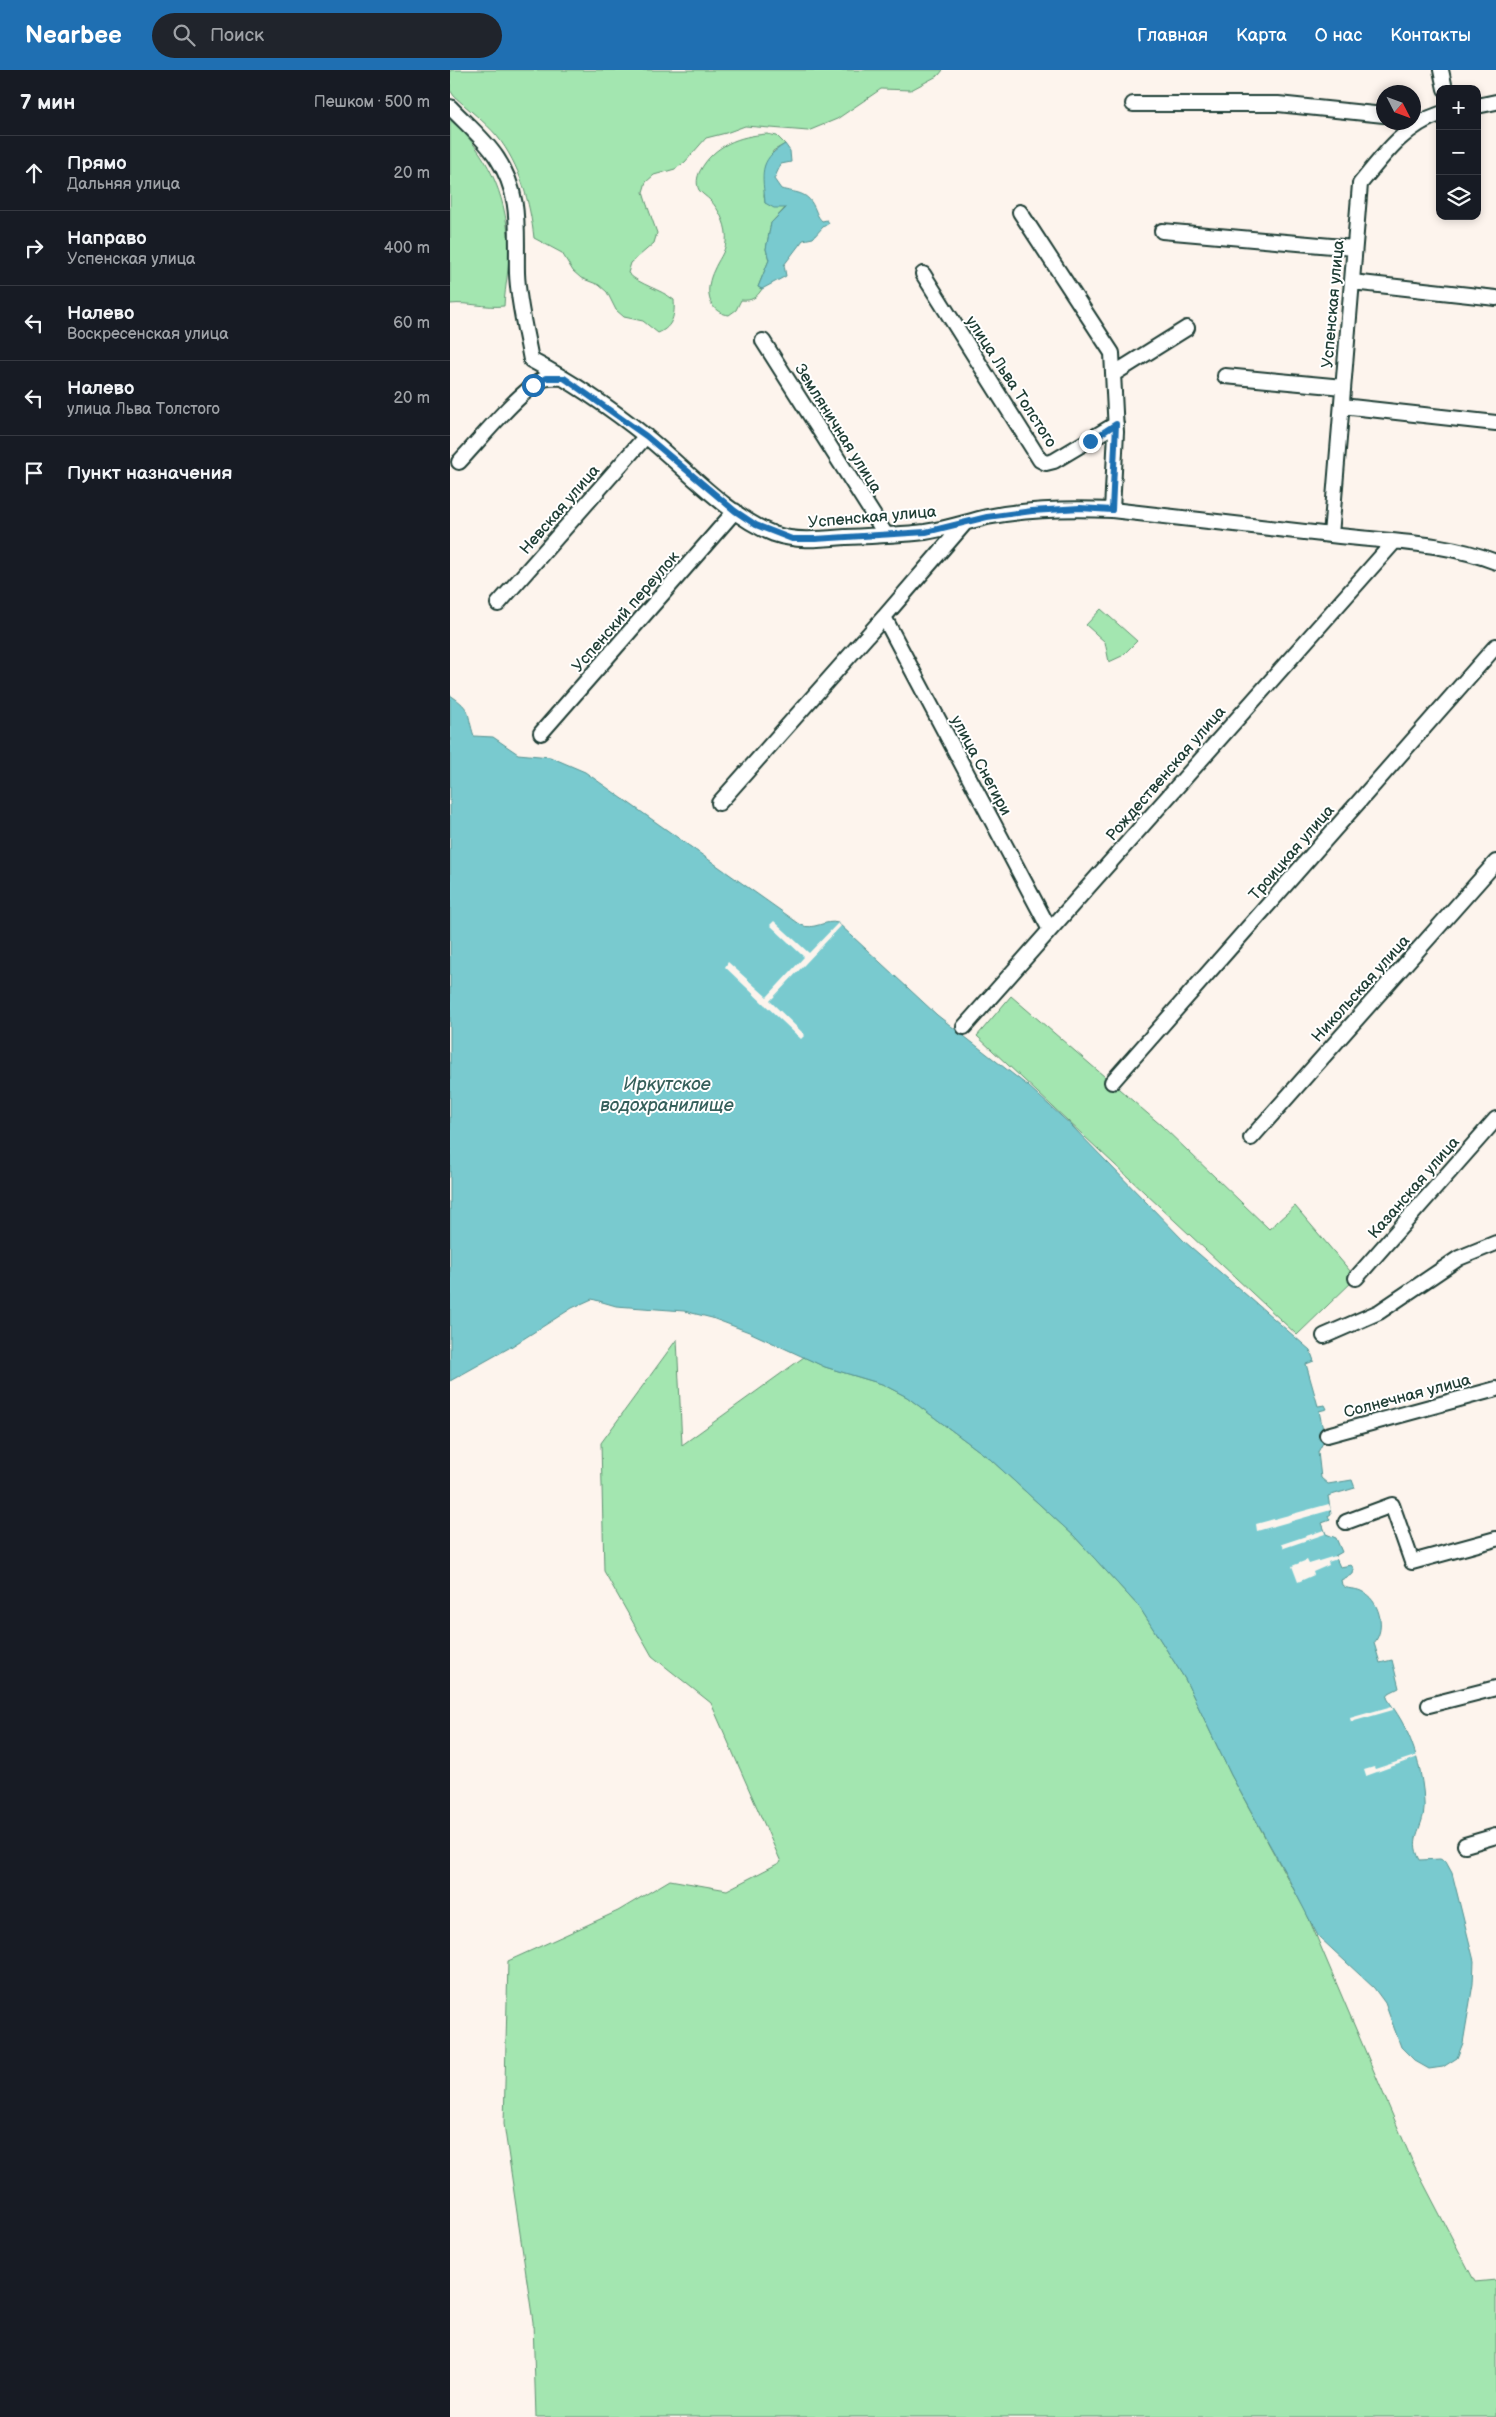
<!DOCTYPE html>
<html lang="ru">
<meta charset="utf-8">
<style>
body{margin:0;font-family:"Balsamiq Sans",sans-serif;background:#20242c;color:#f1f3f6}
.controls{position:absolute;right:15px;top:15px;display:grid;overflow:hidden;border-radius:10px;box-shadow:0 2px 8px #0003}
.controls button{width:45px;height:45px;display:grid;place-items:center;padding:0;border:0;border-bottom:1px solid #363941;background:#171b24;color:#f1f3f6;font:25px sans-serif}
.compass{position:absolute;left:926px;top:15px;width:45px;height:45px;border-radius:50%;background:#171b24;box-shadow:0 2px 8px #0003;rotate:132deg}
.stop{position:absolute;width:15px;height:15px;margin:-11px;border:4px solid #1f6fb2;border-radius:50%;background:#fff}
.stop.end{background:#1f6fb2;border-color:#fff;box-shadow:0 1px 5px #0008}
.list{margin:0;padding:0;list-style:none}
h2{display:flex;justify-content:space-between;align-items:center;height:65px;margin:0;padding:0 20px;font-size:21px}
h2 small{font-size:16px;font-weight:400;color:#9ea1a6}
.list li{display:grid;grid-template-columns:32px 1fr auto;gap:15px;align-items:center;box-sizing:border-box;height:75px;padding:0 20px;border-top:1px solid #363941}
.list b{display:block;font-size:19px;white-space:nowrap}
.list p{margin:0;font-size:16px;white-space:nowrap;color:#9ea1a6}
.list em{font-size:16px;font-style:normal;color:#9ea1a6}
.icon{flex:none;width:28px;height:28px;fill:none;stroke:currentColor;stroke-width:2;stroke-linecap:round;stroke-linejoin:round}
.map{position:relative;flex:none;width:1046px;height:2347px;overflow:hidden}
header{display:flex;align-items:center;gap:30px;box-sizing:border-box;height:70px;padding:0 25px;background:#1f6fb2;color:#fff}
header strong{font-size:24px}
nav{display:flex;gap:28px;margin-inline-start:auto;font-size:18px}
.search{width:350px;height:45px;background:#20242c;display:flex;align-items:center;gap:12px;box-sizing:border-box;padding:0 18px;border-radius:28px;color:#9ea1a6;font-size:19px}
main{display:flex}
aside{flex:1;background:#171b24}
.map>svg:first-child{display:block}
.green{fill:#a3e6b0;stroke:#619272}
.water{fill:#79cacf;stroke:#559291}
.pier{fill:#fdf4ed}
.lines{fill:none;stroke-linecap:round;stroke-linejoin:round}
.minor-casing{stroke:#1f3d34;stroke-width:18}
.minor{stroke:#fff;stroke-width:14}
.route{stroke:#1f6fb2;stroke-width:6}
.labels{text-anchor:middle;stroke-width:4;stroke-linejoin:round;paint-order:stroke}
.street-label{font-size:16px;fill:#1f3d34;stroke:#fff}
.water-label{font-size:18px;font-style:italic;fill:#36605b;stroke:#fff}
</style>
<header>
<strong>Nearbee</strong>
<div class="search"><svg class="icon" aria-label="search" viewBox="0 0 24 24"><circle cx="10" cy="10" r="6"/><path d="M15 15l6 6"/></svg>Поиск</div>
<nav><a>Главная</a><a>Карта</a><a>О нас</a><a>Контакты</a></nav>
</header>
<main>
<aside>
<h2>7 мин<small>Пешком · 500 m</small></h2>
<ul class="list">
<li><svg class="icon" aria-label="ahead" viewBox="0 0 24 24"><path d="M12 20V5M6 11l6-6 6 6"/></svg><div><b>Прямо</b><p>Дальняя улица</p></div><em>20 m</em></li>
<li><svg class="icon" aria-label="right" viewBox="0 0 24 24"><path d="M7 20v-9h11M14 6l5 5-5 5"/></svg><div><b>Направо</b><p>Успенская улица</p></div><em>400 m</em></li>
<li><svg class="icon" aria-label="left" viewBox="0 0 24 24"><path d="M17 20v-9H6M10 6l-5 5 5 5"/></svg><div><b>Налево</b><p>Воскресенская улица</p></div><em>60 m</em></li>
<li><svg class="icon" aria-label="left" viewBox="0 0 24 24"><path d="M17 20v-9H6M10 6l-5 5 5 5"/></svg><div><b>Налево</b><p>улица Льва Толстого</p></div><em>20 m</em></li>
<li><svg class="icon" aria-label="arrive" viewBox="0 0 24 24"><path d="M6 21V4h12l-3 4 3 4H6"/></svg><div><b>Пункт назначения</b></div></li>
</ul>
</aside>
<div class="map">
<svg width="1046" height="2347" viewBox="0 0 1046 2347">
<rect width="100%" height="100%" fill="#fdf4ed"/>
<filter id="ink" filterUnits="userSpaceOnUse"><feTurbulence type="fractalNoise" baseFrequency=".02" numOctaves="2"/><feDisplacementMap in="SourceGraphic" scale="10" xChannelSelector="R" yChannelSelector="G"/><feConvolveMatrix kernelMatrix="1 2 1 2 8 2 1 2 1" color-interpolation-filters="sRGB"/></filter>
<g filter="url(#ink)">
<!-- green -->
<path class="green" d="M0,0H493L489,5L461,20L431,19L387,49L358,61L295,56L276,63L256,68L235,92L225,99L204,105L196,112L193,122L196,132L207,163L204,173L181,193L178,203C191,216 209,218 224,230C225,245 223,257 208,263L193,251L174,247L166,240L157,222L149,215L131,208L123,201L112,183L84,168C80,132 70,95 47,66C35,52 18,39 4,26L0,20Z
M0,48C38,85 55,121 59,174C60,194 55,216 54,236C35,238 19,232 0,234Z
M317,64L327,66L335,74L323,81L314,125L315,133L336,137L321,153L316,179L319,190L308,217L312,219C306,228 302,231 291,230L286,240L279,245C256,242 255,218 264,200C268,190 275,183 276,172C278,158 270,140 260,130C257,127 251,123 249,120C246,114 247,107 250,101C264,75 289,66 317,64Z
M651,539L687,571L672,586L659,592L655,572L636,555Z
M561,926L712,1056L819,1159L845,1136L906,1208L847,1265L527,966Z
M227,1269L232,1375L354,1287L375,1297L432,1314L457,1327L540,1389L624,1466L690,1538L735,1609L781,1705L856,1842L963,2093L1025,2212L1046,2210V2347H86L83,2252L54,2054L58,1891L168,1841L220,1810L277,1820L331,1792L261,1633L202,1586L154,1501L151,1373Z"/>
<!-- water -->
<path class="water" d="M335,74L340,81L341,92L331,94L324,109L331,119C345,123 357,121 364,137C367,143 367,146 372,151L377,150L379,153L373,157L363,168L353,170L334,195L336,206L312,219L308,217L319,190L316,179L321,153L336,138H324L315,133C313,105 307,91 335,74Z
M0,625C23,640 16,643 24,666L43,667L68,684L100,687L135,702L351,855C364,861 375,849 388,853L487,945L578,1016L621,1055L734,1171L860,1280L864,1291L856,1294L868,1336L875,1335L877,1339L869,1341L875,1369L868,1382L871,1408L878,1414L902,1410L905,1418L878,1426L881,1444L878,1446L880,1450L872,1453L876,1464L886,1468L892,1482L885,1486L890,1497L901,1495L904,1499L903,1504L891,1510L892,1515C897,1520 905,1518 911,1521C929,1529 937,1558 924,1573L930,1593L942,1590L949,1618L939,1623L937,1628C942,1636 947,1643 951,1650C965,1674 973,1706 974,1732C976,1758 957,1766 970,1790L990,1789L996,1792L1002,1803L1024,1891L1023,1914L1013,1973L1007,1988L993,1997L979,1999L965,1991L951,1977L935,1933L924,1918L868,1866L836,1804L781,1705L735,1609L690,1538L624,1466L540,1389L457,1327L432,1314L375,1297L299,1262L262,1248L234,1241L166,1236L142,1229L122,1238L59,1278L0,1311Z"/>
<!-- pier -->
<path class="pier" d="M324,851L359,883L388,853L391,856L320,931L355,965L351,969L275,897L278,892L317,927L354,887L320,855Z
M879,1434L881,1440L807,1461L806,1454Z
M874,1460L875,1464L834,1478L832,1474Z
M885,1486L887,1489L878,1492L879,1495L863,1502L864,1505L848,1512L842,1496L857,1490L859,1494Z
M942,1636L943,1640L901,1652L900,1648Z
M968,1685V1687L916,1706L914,1700L924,1697L925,1699Z"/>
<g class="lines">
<!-- minor casing -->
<g class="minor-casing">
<path id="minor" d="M991,0L995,19
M683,34H828L934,45
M1027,36L1046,32
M0,37C16,54 34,68 47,88C72,126 66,160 67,203C68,232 76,262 81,290C121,311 162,339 198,368C235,398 279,447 324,464C347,472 371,469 395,467C421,466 448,465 475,462C496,459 516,452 537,447C578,439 620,438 662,440C735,448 808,457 881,465C937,472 993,471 1046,492
M570,142L662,283L666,362L662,440
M712,161L904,178
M473,204L590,390L596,393L604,391L666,354
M902,212L1046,228
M313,271L436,465
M665,303L737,258
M775,306L893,317
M892,336L1046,353
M9,392C29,371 70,320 94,309C100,307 107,308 113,308
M515,453L434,547L600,860
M881,465L910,114C932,87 955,55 990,44
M48,534L196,366
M91,663L285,441
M269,733L434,547
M514,957L944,472
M662,1012L1046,576
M801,1068L1046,792
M906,1208L1046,1049
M874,1266L929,1242L1009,1188L1046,1173
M877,1365L1046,1319
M896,1452L942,1435L962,1492L1046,1469
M979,1635L1046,1618
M1015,1775L1046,1766"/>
</g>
<!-- minor -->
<use href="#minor" class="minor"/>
</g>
</g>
<g class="lines" filter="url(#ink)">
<!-- route -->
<path class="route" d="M83,315L96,308H114L196,366L285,441L306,455L342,469H365L476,462L537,447L582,441L630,438L662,440L666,354L640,371"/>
</g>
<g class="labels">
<!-- street labels -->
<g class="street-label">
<text transform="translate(882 234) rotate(-85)" y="6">Успенская улица</text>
<text transform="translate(562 311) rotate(57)" y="6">улица Льва Толстого</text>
<text transform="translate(389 358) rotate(58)" y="6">Земляничная улица</text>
<text transform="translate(109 439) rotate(-49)" y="6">Невская улица</text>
<text transform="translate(422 446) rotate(-5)" y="6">Успенская улица</text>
<text transform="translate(175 541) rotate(-49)" y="6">Успенский переулок</text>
<text transform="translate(532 695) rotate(62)" y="6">улица Снегири</text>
<text transform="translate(715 703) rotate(-49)" y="6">Рождественская улица</text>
<text transform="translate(841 782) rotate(-49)" y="6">Троицкая улица</text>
<text transform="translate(910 918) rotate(-48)" y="6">Никольская улица</text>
<text transform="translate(963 1117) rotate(-49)" y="6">Казанская улица</text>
<text transform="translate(957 1325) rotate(-15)" y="6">Солнечная улица</text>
</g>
<!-- water labels -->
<g class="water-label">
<text x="217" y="1020">Иркутское<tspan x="217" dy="21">водохранилище</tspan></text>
</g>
</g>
</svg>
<div class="controls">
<button>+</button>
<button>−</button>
<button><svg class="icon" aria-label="layers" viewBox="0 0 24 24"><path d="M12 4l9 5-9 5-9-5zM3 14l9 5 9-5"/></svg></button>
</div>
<svg class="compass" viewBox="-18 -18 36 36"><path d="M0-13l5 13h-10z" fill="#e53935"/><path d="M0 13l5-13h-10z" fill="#9ea1a6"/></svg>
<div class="stop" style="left:83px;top:315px"></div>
<div class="stop end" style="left:640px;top:371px"></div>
</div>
</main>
